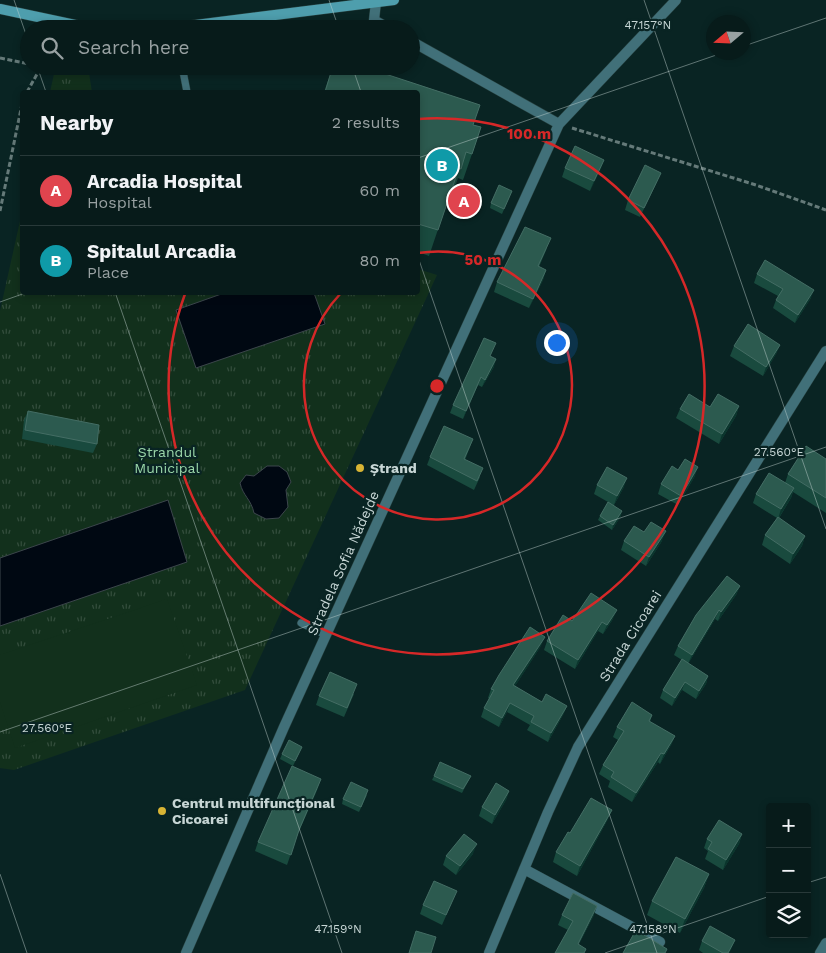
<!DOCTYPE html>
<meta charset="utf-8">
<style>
body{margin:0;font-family:"Work Sans",sans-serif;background:#102423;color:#f1f3f6}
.controls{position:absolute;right:15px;bottom:15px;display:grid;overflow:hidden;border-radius:5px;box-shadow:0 2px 8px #0003}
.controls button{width:45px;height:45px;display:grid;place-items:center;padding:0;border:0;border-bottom:1px solid #283939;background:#071b1a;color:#f1f3f6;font:25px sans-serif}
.compass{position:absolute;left:706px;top:15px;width:45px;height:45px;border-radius:50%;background:#071b1a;box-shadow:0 2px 8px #0003;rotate:251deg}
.you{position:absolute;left:556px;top:342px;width:18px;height:18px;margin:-12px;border:4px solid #fff;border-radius:50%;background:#1a73e8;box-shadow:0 0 0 8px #1a73e833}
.badge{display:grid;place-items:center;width:32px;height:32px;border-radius:50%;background:#1a73e8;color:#fff;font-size:16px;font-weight:700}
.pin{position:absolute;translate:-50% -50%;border:2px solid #fff;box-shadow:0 1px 5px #0006}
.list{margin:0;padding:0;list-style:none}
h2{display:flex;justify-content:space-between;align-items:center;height:65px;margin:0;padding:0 20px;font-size:21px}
h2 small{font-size:16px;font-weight:400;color:#98a1a2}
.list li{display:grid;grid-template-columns:32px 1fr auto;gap:15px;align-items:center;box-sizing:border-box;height:70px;padding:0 20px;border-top:1px solid #283939}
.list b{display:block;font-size:19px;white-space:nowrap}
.list p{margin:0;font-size:16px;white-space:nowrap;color:#98a1a2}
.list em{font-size:16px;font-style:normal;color:#98a1a2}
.icon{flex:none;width:28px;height:28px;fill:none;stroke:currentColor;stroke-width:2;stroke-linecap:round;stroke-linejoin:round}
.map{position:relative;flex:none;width:826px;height:953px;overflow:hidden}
.search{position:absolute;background:#071b1a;box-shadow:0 2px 8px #0003;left:20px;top:20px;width:400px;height:55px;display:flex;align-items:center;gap:12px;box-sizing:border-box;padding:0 18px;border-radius:28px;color:#98a1a2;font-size:19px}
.panel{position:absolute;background:#071b1a;box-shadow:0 2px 8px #0003;left:20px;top:90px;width:400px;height:205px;border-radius:5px}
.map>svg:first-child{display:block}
.grass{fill:url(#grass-tufts)}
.garden{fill:#12301c}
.water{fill:#000812;stroke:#3c464c}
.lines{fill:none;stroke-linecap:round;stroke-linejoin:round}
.lane-casing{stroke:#27403f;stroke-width:8}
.street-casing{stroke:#27403f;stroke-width:11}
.secondary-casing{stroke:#27403f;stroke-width:11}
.path{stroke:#657a79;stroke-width:3;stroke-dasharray:5 2.5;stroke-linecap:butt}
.lane{stroke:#417079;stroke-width:7}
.street{stroke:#417079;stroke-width:10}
.secondary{stroke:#4e9ead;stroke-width:10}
.wall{fill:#194a3e}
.shaded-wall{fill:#0b352d}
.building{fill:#2c5a4f;stroke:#446d64}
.ticks{fill:none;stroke:#c7d6d5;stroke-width:1;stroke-opacity:0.45}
.ring{fill:none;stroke:#d62828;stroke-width:2.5}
.poi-dot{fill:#d8b434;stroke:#092423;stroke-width:2}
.labels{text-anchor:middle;stroke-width:4.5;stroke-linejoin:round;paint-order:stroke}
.park-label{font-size:14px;fill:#9ad6a9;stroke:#092423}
.poi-label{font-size:14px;font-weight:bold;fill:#c7d6d5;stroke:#092423;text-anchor:start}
.street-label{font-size:14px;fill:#c7d6d5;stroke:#092423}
.ticks-label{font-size:12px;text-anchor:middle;fill:#c7d6d5;stroke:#092423;stroke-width:4.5;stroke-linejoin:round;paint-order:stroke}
.centre{fill:#d62828;stroke:#092423;stroke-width:2.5}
.ring-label{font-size:15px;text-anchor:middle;font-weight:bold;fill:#d62828;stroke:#092423;stroke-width:4.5;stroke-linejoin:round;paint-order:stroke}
</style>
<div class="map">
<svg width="826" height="953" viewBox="0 0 826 953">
<defs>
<pattern id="grass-tufts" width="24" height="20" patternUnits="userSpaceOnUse" patternTransform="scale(1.25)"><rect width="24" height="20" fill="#12301c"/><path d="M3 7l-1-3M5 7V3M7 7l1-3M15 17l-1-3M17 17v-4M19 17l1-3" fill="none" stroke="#334d3c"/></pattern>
</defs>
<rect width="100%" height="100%" fill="#092423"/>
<!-- grass -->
<path class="grass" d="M89,73L92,92H50L54,74Z
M22,212V292H418V269L437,275L245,690L14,770L0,768V311Z"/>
<!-- garden -->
<path class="garden" d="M167,599L197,685L15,748L0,702V655Z"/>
<!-- water -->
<path class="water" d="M227,292L314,293L325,324L196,368L176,310Z
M267,466H279L287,472L291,482L286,490L288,507L279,518L266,519L254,513C251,499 243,496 240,483L246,475L254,476Z
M168,500L187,562L0,626V558Z"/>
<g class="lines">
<!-- lane casing -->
<g class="lane-casing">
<path id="lane" d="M182,66L187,92
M301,623L326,635"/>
</g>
<!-- street casing -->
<g class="street-casing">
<path id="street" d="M376,2L374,20L390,29
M411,41L559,124
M524,869L660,942
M186,953L284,727L559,124L676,0
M489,953L548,812L578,747L826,351
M820,953L826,943"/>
</g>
<!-- secondary casing -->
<g class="secondary-casing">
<path id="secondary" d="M0,9L94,29
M164,29L394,0"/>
</g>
<!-- path -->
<path class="path" d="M0,58L29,64
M37,66H79
M27,92L41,67
M572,128L756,185L826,210
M0,211L22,104"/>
<!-- lane -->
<use href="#lane" class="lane"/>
<!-- street -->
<use href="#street" class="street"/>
<!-- secondary -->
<use href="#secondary" class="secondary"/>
</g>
<!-- wall -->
<path class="wall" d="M339,66H361L480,105L473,125L481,127L472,154L463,180L458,178L452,195L450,194L429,256L418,252V92H324L332,69L337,71Z
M604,160L590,191L562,177L565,168Z
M661,173L657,182L640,217L625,210L628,200Z
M512,191L502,214L490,208L491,203Z
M547,248L539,267L546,270L543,280L529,308L494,292L497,282Z
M757,274L811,298L795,323L773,308L776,300L778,296L754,283Z
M780,345L776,354L763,376L730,356L734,346Z
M491,356L494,367L482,387L478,385L463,419L450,413L453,405Z
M739,406L736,416L719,444L676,418L680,409L710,407Z
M28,411L97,444L93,453L22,439L24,420Z
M473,439L465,460L480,477L474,490L427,465L430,457Z
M826,459V513L793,492L791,498L779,518L805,536L802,546L790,564L762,545L765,535L777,518L753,503L756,494L785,483L788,474Z
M678,470L695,476L678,505L658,494L661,484Z
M597,485L624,487L614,505L621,516L612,530L598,520L600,516L608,502L594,494Z
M644,532L662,541L646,566L621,550L624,541Z
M740,586L736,595L718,621L715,619L688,664L708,676L706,684L696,699L682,690L672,706L660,698L663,690L682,660L674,655L678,646Z
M613,619L603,634L598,631L575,669L544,650L547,641L572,621Z
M541,646L515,686L542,702L567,706L563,715L548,742L527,730L530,725L507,712L499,727L481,717L484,708L490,699L488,698L491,689Z
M354,694L344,717L316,705L319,696Z
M652,715L650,722L675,736L671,745L660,764L658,762L632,802L608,787L610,781L599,774L603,765L618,740L613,737L617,727Z
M302,747L293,766L280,759L282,754Z
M434,776L469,780L462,793L432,780Z
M318,788L297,836L287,865L255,851L258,842Z
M509,791L506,800L492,824L479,816L482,807Z
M367,795L359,812L342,804L343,799Z
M608,819L577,876L553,862L556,852L570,833Z
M742,834L739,844L723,870L705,859L708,851L704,848L707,839Z
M473,854L456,875L443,865L446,856Z
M709,874L704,888L680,933L647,915L652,901Z
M453,900L442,925L420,914L423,905Z
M562,915H594L579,944L585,953L568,930L558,925Z
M735,940L729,953H703L699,950L702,941Z"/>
<!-- shaded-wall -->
<path class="shaded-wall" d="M604,160L601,169L590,191L594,181Z
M546,270L543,280L529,308L533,299Z
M814,290L811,298L795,323L798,315Z
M780,345L776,354L763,376L766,367Z
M496,359L494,367L482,387L485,380Z
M481,377L478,385L463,419L466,411Z
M739,406L736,416L719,444L722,434Z
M698,467L695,476L678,505L681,496Z
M627,478L624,487L614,505L617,496Z
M794,488L791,498L778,519L781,509Z
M622,511L621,516L612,530L613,525Z
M666,531L662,541L646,566L649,557Z
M805,536L802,546L790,564L793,554Z
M740,586L736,595L718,621L721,612Z
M617,610L613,619L603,634L607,625Z
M719,610L715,619L688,664L692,655Z
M602,622L598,631L575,669L578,660Z
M545,637L541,646L510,694L513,685Z
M708,676L706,684L696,699L699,691Z
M685,682L682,690L672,706L675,698Z
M510,703L507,712L499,727L502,718Z
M567,706L563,715L548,742L551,733Z
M675,736L671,745L660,764L664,754Z
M661,753L658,762L632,802L636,793Z
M321,779L318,788L295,840L299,830Z
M509,791L506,800L492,824L495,815Z
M612,810L608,819L577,876L580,866Z
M742,834L739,844L723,870L726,860Z
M477,844L473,854L456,875L460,866Z
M709,874L704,888L680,933L685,919Z
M597,906L594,915L574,953L578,944Z
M735,940L731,950L729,953H728Z"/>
<!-- building -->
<path class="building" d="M339,66H361L480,105L473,125L481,127L472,154L466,152L461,169L459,168L438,230L418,224V92H325L332,69L338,71Z
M575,146L604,160L594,181L565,168Z
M645,165L661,173L644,208L628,200Z
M499,185L512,191L504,209L491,203Z
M525,227L551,238L538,266L546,270L533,299L497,282Z
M765,260L814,290L798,315L776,300L783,289L757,274Z
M748,324L780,345L766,367L734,346Z
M484,338L496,343L490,356L496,359L485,380L481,377L466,411L453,405Z
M689,394L710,407L718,394L739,406L722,434L680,409Z
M28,411L99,425L97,444L25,430Z
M444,426L473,439L464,459L483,468L477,481L430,457Z
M806,446L826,459V498L788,474Z
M685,459L698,467L681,496L661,484L672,466L678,470Z
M607,467L627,478L617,496L597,485Z
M769,473L794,488L781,509L756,494Z
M608,502L622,511L613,525L600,516Z
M778,517L805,536L793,554L765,535Z
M651,522L666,531L649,557L624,541L634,526L644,532Z
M727,576L740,586L721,612L719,610L692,655L678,646L696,615Z
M591,593L617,610L607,625L602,622L578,660L547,641L563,615L572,621Z
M530,627L545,637L513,685L542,702L546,694L567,706L551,733L531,722L534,716L510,703L502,718L484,708L494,690L491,689L499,675Z
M682,659L708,676L699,691L685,682L675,698L663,690Z
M330,672L357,684L347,708L319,696Z
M632,702L652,715L649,721L675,736L664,754L661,753L636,793L611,777L614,772L603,765L624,731L617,727Z
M289,740L302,747L295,761L282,754Z
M440,762L471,776L463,789L434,776Z
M292,766L321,779L299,830L291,855L258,842Z
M351,782L368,790L361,807L343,799Z
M496,783L509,791L495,815L482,807Z
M591,798L612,810L580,866L556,852L568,832L570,833Z
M719,820L742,834L726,860L708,849L712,842L707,839Z
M464,834L477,844L460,866L446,856Z
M676,857L709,874L685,919L652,901Z
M434,881L457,891L446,915L423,905Z
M573,893L597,906L578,944L586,949L584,953H555L573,921L562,915Z
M710,926L735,940L728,953H723L702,941Z
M636,930L667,949L665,953H623Z
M416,931L436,937L431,953H409Z"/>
<!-- ticks -->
<path class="ticks" d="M14,0L29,43M329,0L339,29M644,0L826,529M744,46L826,18M37,66L46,92M352,66L361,92M418,158L725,52M418,257L657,953M115,292L342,953M0,302L28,292M0,732L826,447M0,874L27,953M807,883L826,877M605,953L770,896"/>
<!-- distance rings -->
<g class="ring">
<path d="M418 253A134 134 0 1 1 341 293"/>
<path d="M418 119A268 268 0 1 1 185 294"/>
</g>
<!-- markers -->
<g class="poi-dot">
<circle cx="360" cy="468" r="5"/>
<circle cx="162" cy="811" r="5"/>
</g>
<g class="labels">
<!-- park labels -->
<g class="park-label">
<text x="167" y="457">Ștrandul<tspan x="167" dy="16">Municipal</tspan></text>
</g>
<!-- poi labels -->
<g class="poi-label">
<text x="370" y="473">Ștrand</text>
<text x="172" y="808">Centrul multifuncțional<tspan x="172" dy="16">Cicoarei</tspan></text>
</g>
<!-- street labels -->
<g class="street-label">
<text transform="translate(343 563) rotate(-66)" y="5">Stradela Sofia Nădejde</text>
<text transform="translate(630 636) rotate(-58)" y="5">Strada Cicoarei</text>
</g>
</g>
<g class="ticks-label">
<text x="648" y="29">47.157°N</text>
<text x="779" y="456">27.560°E</text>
<text x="47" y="732">27.560°E</text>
<text x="338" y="933">47.159°N</text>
<text x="653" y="933">47.158°N</text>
</g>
<circle cx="437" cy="386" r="8" class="centre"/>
<g class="ring-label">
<text x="529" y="139">100 m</text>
<text x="483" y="265">50 m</text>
</g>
</svg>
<div class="controls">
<button>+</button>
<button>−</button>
<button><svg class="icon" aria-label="layers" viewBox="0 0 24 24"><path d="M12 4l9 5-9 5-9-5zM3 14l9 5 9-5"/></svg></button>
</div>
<svg class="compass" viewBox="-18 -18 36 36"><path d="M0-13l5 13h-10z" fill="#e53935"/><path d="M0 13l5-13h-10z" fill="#98a1a2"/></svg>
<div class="you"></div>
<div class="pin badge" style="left:464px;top:201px;background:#e0444e">A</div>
<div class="pin badge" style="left:442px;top:165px;background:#0f9aa8">B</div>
<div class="search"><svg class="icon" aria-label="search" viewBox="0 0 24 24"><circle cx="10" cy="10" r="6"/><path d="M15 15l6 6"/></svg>Search here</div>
<section class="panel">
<h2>Nearby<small>2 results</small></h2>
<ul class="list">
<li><span class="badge" style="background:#e0444e">A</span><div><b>Arcadia Hospital</b><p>Hospital</p></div><em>60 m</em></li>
<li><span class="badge" style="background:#0f9aa8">B</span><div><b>Spitalul Arcadia</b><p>Place</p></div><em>80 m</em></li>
</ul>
</section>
</div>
